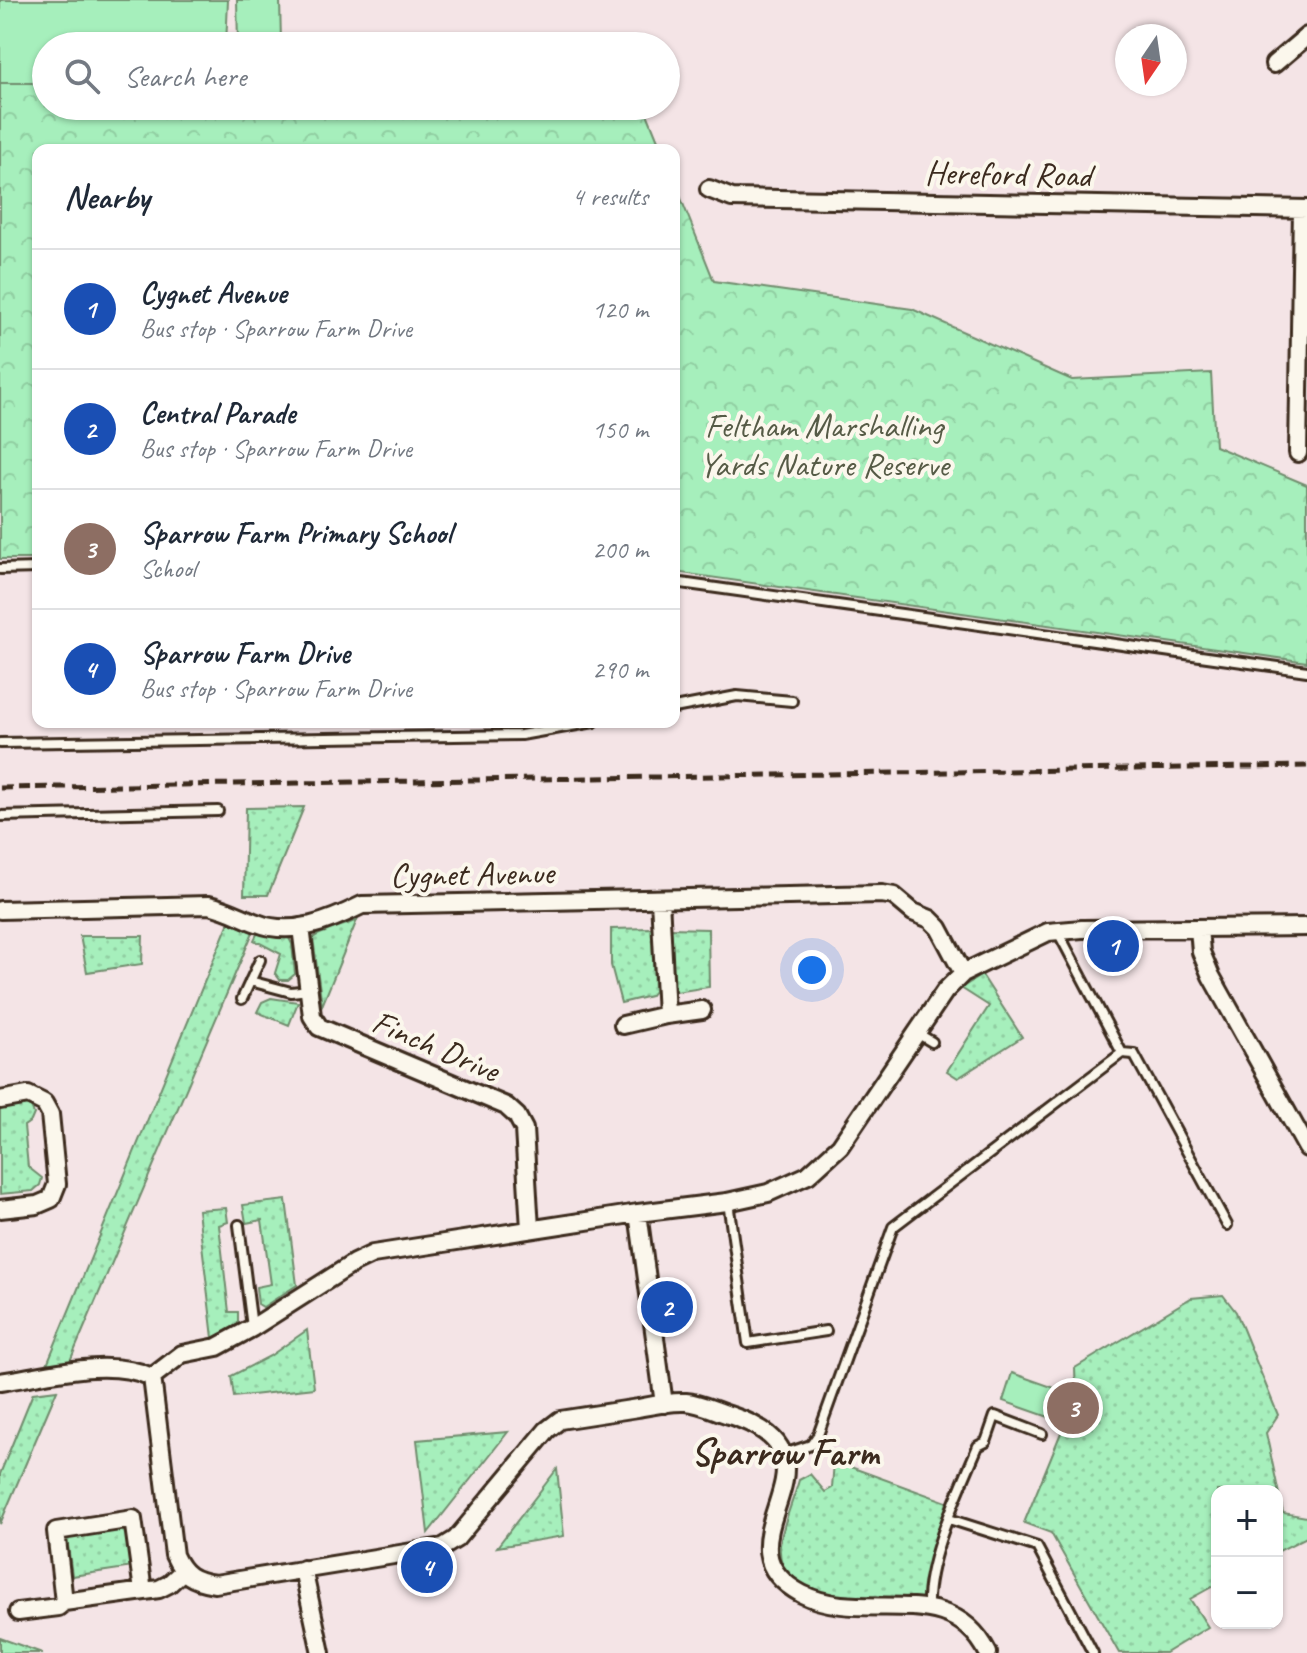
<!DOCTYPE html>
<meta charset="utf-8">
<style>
body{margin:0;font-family:Caveat,sans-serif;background:#f2f2f3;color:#1f2937}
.controls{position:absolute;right:24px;bottom:24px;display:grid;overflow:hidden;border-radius:16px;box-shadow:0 2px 6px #0004}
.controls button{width:72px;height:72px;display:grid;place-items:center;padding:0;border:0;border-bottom:2px solid #e0e1e3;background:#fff;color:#1f2937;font:40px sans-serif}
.compass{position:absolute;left:1115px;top:24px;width:72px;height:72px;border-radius:50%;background:#fff;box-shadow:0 2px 6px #0004;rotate:193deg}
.you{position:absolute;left:812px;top:970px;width:28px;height:28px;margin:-20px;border:6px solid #fff;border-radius:50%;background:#1a73e8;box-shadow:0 0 0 12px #1a73e833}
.badge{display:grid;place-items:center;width:52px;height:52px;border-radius:50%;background:#1a73e8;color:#fff;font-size:26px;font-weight:700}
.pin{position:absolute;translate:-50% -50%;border:4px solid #fff;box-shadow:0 2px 8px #0006}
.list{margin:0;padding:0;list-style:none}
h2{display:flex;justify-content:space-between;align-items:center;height:104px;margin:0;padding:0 32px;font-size:34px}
h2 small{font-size:26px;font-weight:400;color:#747a83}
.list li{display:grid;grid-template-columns:52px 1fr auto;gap:24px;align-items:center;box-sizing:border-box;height:120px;padding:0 32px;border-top:2px solid #e0e1e3}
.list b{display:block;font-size:30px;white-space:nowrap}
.list p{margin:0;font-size:26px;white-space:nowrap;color:#747a83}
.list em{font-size:26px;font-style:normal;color:#747a83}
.icon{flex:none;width:44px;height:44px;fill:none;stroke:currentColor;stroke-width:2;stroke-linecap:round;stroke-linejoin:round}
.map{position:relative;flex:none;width:1307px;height:1653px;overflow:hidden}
.search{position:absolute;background:#fff;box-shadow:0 2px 6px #0004;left:32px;top:32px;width:648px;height:88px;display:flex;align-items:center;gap:20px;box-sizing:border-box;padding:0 28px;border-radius:44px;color:#747a83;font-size:30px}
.panel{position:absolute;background:#fff;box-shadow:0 2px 6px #0004;left:32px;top:144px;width:648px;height:584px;border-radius:16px}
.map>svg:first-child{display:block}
.grass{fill:url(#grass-dots);stroke:#708c6d;stroke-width:2}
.forest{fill:url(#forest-crowns);stroke:#708c6d;stroke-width:2}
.green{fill:#a6efbc;stroke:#708c6d;stroke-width:2}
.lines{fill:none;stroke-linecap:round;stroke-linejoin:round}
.lane-casing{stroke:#3b2a1e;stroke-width:14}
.street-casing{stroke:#3b2a1e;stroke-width:22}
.lane{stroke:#fbf7ec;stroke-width:8}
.street{stroke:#fbf7ec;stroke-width:16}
.rail{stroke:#3b2a1e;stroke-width:5;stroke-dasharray:12 6;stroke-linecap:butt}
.labels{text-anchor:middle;stroke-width:8;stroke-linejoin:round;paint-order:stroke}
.street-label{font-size:34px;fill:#3b2a1e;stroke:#fbf7ec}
.park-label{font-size:34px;fill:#565b46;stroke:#fbf7ec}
.quarter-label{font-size:38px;font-weight:bold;fill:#3b2a1e;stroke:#fbf7ec}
</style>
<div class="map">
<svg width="1307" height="1653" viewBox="0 0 1307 1653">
<defs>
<pattern id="grass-dots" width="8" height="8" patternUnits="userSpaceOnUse" patternTransform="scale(2)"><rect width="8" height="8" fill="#a6efbc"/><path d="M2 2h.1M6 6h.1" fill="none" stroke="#90cda1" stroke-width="1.8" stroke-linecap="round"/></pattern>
<pattern id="forest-crowns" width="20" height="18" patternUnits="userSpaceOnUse" patternTransform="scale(2)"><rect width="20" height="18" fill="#a6efbc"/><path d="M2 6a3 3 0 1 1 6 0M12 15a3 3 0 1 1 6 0" fill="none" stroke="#90cda1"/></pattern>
</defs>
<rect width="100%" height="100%" fill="#f4e4e6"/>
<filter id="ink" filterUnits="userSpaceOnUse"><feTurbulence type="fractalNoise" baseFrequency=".0125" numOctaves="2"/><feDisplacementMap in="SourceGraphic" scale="16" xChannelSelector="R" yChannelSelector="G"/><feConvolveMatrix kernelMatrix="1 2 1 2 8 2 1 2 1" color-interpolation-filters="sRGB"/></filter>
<g filter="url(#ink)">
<!-- grass -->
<path class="grass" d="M304,807L268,895H244L246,808Z
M357,920L322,1006L313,938C320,932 346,925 357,920Z
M229,922L253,932L70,1361L47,1364Z
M652,928L654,991L650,996L621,1003L611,965V929Z
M668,928L708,929L709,987L676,992L669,986Z
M258,932L289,938L292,944L295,974L288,980H280L275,973L281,954L254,940Z
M80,936H143L142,964L87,972Z
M982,975L1022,1037L958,1078L947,1071L989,1006L961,988Z
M271,998L298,1002L289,1025L257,1012L262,1002Z
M23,1104L31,1107L34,1114L31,1121L24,1126L28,1167L42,1178L40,1185L33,1191L0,1194V1107Z
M286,1200L297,1285L263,1307L258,1304L256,1287L271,1284L262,1220L246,1223L243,1205Z
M226,1208L228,1222L219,1225L229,1312H238V1324L213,1338L198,1210Z
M1223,1295L1236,1312L1278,1415L1266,1433L1283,1513L1307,1517V1537L1277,1552V1491H1217V1584L1190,1599L1208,1627L1165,1653H1119L1051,1533L1024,1523L1076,1396L1075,1368L1191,1298Z
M307,1330L314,1388L234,1397L231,1376L270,1356Z
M57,1390L0,1524V1474L33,1393Z
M508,1432L428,1533L417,1440Z
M834,1461L947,1502L923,1583L922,1603C883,1602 775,1606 780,1546C781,1528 794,1499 799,1480L810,1474L825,1492L832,1488Z
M557,1469L564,1536L497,1547Z
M127,1529L133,1567L72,1576L67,1538Z"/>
<!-- forest -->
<path class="forest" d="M0,83H46V106H644L662,150H38V559H0Z
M674,181L714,281L912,309L1072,380L1211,373L1215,446L1307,485V662L674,572Z
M0,1638L42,1653H0Z"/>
<!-- green -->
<path class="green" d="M0,0H228L226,46H46V83H0Z
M237,0H280L281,42L238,43Z
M1012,1373L1069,1393L1060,1421L1003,1401Z"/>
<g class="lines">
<!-- lane casing -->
<g class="lane-casing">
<path id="lane" d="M0,569L38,568
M674,582L1307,671
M674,708L737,696L792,701
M0,743L521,735L594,722
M0,816L218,811
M250,981L291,992L309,990
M242,999L260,960
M917,1033L932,1042
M1122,1053L1134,1054L1227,1225
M728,1202L748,1343L826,1331
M239,1225L252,1327
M784,1454L811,1445L818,1435L893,1227L1122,1053L1058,932
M949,1519L1037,1547L1093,1653
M928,1607C926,1559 959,1492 978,1446L986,1442L995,1416L1042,1434"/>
</g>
<!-- street casing -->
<g class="street-casing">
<path id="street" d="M1274,64L1307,36
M709,189L732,198L1307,209
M1298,453L1302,209
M0,910L209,905C227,909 241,917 257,923C292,937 330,921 362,905L882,894L894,896L913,912L930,919L939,928L963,973
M301,927L312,1016L319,1027L506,1106L517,1116L524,1129L530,1229
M1199,928L1201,952L1211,976L1307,1148
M666,1015L702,1010
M623,1025L666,1015L660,899
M0,1100L28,1095L44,1103L50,1114L57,1184L51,1199L37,1205L0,1209
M638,1213L664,1404
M0,1382C47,1375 108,1357 152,1377
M303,1569L321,1653
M143,1591L133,1519L56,1531L64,1602L159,1589L169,1584L182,1572
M18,1612L58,1607L64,1602
M988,1653C949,1576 865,1626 802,1594C705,1543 859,1458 732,1416C718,1412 701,1403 686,1402C671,1401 653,1405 638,1408C612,1412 586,1416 560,1420L547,1430L456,1539L443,1547L215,1584C193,1581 183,1575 174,1555L152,1377L182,1354L217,1347L252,1328L354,1263L373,1254L638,1213L727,1202L768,1193L808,1175L840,1146L945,991L963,973L1048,932L1082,929L1307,927"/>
</g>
<!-- lane -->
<use href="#lane" class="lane"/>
<!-- street -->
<use href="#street" class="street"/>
<!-- rail -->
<path class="rail" d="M0,788L1307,766"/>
</g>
</g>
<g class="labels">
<!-- street labels -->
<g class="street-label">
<text transform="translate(1008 173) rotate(1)" y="12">Hereford Road</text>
<text transform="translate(472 873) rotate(-1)" y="12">Cygnet Avenue</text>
<text transform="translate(436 1045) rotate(23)" y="12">Finch Drive</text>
</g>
<!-- park labels -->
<g class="park-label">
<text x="824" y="437">Feltham Marshalling<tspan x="824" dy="39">Yards Nature Reserve</tspan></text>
</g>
<!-- quarter labels -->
<g class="quarter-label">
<text x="785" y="1465">Sparrow Farm</text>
</g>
</g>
</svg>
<div class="controls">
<button>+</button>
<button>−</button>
</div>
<svg class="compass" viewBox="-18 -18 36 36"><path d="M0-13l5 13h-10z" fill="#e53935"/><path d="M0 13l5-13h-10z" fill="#747a83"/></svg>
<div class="you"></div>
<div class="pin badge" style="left:1113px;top:946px;background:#1a4fb4">1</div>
<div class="pin badge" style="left:667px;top:1307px;background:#1a4fb4">2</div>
<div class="pin badge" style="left:1073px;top:1408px;background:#8d6e63">3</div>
<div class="pin badge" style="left:427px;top:1567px;background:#1a4fb4">4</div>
<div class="search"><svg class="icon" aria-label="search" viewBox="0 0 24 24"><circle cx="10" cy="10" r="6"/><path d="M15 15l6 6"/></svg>Search here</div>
<section class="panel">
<h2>Nearby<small>4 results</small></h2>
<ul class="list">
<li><span class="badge" style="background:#1a4fb4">1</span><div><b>Cygnet Avenue</b><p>Bus stop · Sparrow Farm Drive</p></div><em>120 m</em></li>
<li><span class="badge" style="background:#1a4fb4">2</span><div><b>Central Parade</b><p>Bus stop · Sparrow Farm Drive</p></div><em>150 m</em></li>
<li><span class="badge" style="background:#8d6e63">3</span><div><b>Sparrow Farm Primary School</b><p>School</p></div><em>200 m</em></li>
<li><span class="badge" style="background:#1a4fb4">4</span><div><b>Sparrow Farm Drive</b><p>Bus stop · Sparrow Farm Drive</p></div><em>290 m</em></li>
</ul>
</section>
</div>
